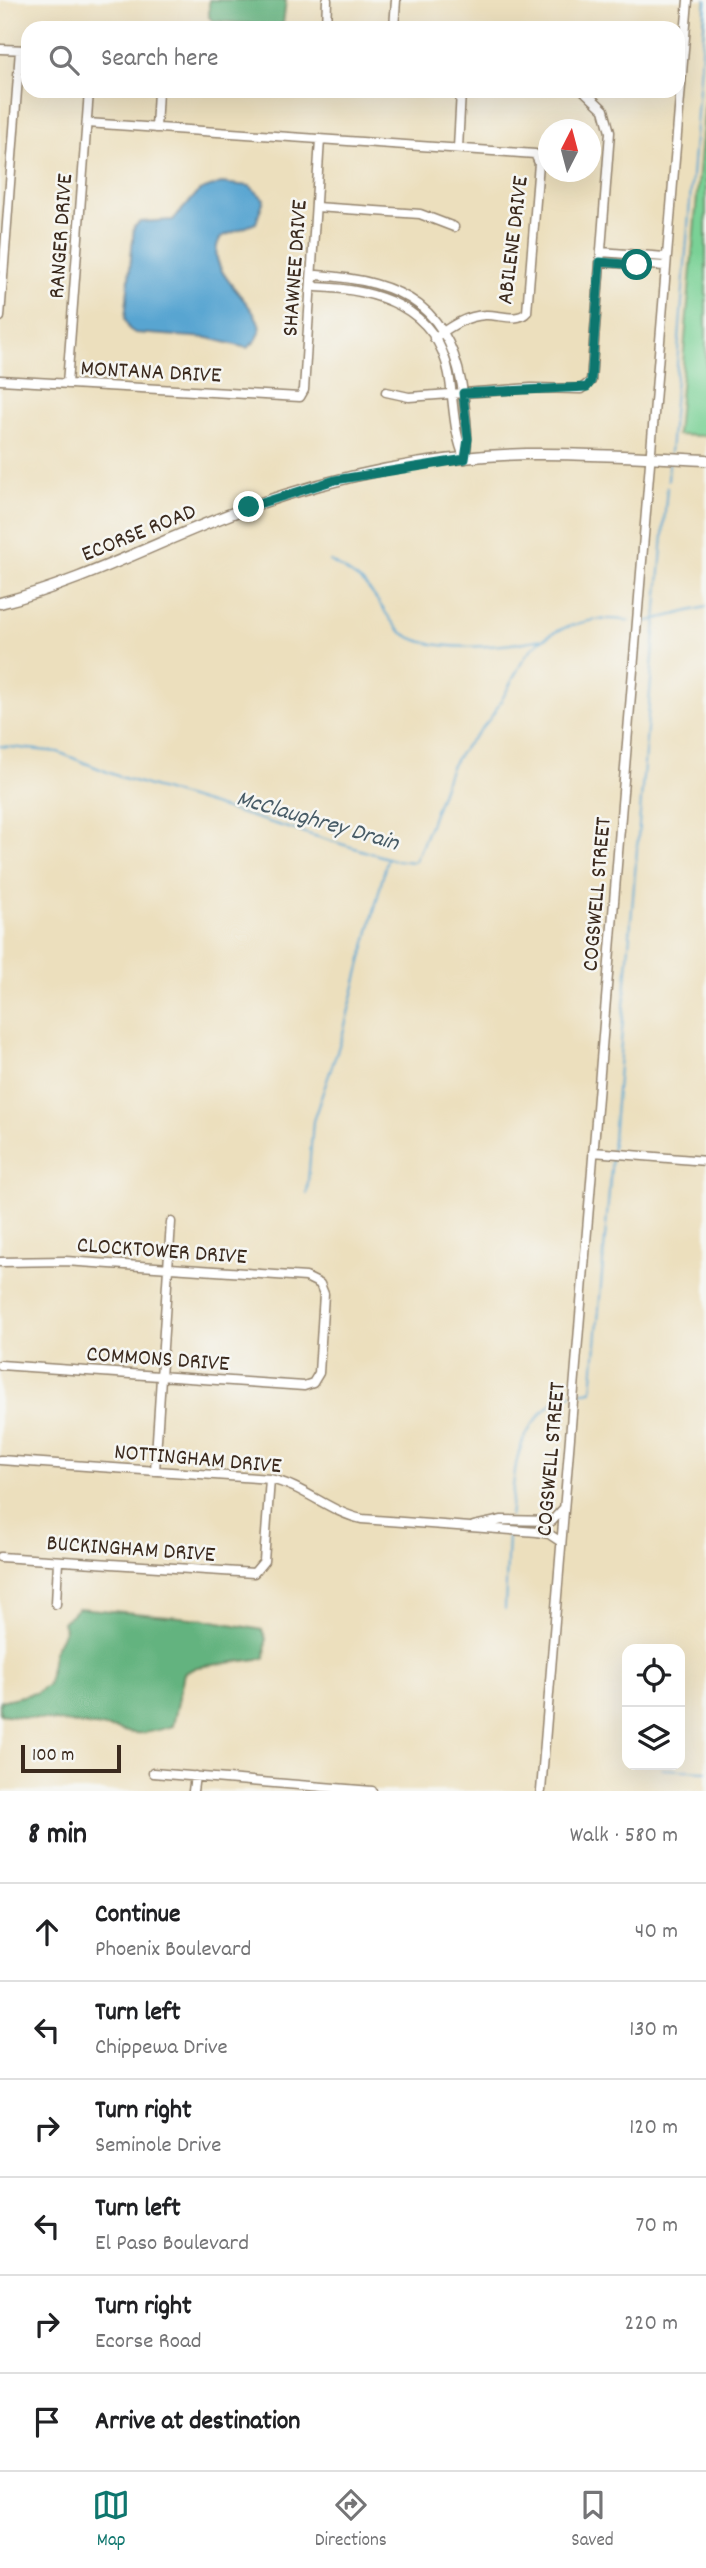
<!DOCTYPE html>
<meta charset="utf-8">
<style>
body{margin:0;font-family:Dekko,sans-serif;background:#f2f2f2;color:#202124}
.controls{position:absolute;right:21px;bottom:21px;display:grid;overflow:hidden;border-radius:14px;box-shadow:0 7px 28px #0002}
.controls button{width:63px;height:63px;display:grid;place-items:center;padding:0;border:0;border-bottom:2px solid #e0e0e0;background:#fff;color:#202124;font:35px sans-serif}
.compass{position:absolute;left:538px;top:119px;width:63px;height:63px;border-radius:50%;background:#fff;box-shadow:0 7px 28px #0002;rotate:6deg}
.scale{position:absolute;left:21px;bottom:18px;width:100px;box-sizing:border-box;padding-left:7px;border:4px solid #3b2a1e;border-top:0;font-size:19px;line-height:24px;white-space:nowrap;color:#3b2a1e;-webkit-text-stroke:5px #f6f6f2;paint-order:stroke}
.stop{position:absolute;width:21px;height:21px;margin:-16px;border:5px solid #0f766e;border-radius:50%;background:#fff}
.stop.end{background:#0f766e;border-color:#fff;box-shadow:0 2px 7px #0008}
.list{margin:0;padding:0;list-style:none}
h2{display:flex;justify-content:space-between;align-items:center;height:91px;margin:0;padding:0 28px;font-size:30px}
h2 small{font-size:23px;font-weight:400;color:#757577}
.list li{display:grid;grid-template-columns:46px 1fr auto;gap:21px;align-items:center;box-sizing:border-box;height:98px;padding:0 28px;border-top:2px solid #e0e0e0}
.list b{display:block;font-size:26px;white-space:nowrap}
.list p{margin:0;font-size:23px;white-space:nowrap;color:#757577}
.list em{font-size:23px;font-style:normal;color:#757577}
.icon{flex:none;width:38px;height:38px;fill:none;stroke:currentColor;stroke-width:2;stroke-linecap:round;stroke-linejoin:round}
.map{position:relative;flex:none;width:706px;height:1791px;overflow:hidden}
.search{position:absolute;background:#fff;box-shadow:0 7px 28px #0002;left:21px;right:21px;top:21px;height:77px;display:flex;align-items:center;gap:18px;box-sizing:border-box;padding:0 24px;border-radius:21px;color:#757577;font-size:26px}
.sheet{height:679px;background:#fff}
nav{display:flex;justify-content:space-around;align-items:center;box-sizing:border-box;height:98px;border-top:2px solid #e0e0e0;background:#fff;font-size:19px;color:#757577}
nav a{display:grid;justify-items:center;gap:4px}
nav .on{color:#0f766e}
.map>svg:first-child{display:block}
.green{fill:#7ad196;stroke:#5a7e5a;stroke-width:2}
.forest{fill:#63b37f;stroke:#4f6e4e;stroke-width:2}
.water{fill:#58a5d1;stroke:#4a6878;stroke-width:2}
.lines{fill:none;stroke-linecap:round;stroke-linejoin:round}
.stream{stroke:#58a5d1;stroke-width:2}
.minor-casing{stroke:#94846e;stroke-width:11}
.major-casing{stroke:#94846e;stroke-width:13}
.minor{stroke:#fff;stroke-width:8}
.major{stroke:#fff;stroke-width:10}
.route{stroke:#0f766e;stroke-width:9}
.labels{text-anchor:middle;stroke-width:5;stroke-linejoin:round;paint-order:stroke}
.street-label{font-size:23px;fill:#3b2a1e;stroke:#f6f6f2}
.water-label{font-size:24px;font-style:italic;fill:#475b66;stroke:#f6f6f2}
</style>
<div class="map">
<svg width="706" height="1791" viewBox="0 0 706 1791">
<rect width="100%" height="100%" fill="#f6f6f2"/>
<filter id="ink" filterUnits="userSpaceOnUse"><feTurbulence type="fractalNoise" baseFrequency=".0143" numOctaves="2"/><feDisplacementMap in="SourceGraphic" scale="14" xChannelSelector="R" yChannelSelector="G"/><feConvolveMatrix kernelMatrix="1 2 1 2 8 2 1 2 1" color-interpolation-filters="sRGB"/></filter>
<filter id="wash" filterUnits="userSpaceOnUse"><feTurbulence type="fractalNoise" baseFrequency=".00686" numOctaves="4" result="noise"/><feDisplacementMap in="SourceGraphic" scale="28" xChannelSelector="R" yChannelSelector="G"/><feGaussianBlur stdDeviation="1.57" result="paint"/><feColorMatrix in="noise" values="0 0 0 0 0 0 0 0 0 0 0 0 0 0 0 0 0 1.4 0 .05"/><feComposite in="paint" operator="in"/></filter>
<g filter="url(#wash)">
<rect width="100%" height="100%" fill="#ecdfbd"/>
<!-- green -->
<path class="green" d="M706,90V436L677,435Z"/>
<!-- forest -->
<path class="forest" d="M209,0H286L283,24L276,26L213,21L209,17Z
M78,1608L203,1619L262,1630L266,1639L265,1658L197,1667L184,1673L173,1726C152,1732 138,1737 117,1729L0,1714V1701L35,1693L48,1685L54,1650L65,1629L63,1622Z"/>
<!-- water -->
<path class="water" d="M221,183L250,186L264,199L256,223L221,237C194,279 294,318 247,348L208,338L135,333L129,329L125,319L134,227L140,222L173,220L199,191Z"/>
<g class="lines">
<!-- stream -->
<path class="stream" d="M670,453L706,0
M668,480L669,462
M330,561C340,567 352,574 362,582C376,594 385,615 398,629C425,656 511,646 546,638
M645,622L706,607
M0,746L58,752L120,777L394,860L414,862C420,857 444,783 451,767C461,747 479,734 491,717C505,698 513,675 526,656C546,627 597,614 629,621
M612,1151L667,487
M307,1194L313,1121L342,1037L387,860
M577,1393L592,1391L612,1157
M510,1517C515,1476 512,1447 540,1415C549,1405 558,1397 572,1394
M505,1609L508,1533
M662,1769L706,1771"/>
</g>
</g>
<g filter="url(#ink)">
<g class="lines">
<!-- minor casing -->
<g class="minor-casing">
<path id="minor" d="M326,28L327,0
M394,28L396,0
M0,49L28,50
M87,123L535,154L539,163L527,312C518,323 498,314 485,315C465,316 450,327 434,338
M156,128L158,91
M458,148L461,91
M316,207L420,214L454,227
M601,252L665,257
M600,262L665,266
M317,275C404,281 453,307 464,400C466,420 469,438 465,459C453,432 454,403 449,374C436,306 376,289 316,287L311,281Z
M0,317L20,50
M0,380L300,397L304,390L320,139
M67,384L89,91
M386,392L409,397L531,388L581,389L591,381L610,132L604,110L584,91
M593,1152L706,1161
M0,1262L65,1261L306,1277L320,1284L324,1294L319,1373L313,1383L304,1386L0,1365
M0,1460L270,1479C304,1486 329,1512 362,1519L537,1532L549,1534L561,1542
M155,1471L171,1222
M474,1526L502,1520L552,1521L563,1509
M0,1557L254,1573L264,1561L270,1479
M56,1604L58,1561
M153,1773L372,1791
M193,1791L195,1776
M541,1791L688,0"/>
</g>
<!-- major casing -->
<g class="major-casing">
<path id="major" d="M0,603C87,581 168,536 252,506C340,475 433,456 526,454C586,453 646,457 706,460"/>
</g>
<!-- minor -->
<use href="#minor" class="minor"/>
<!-- major -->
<use href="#major" class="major"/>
</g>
</g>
<g class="lines" filter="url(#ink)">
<!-- route -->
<path class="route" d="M249,507L335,480L465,459L468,439L463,393L587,387L591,381L600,262L637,265"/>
</g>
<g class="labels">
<!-- street labels -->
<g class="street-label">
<text transform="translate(59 236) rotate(-86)" y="8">RANGER DRIVE</text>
<text transform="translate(511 240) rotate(-83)" y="8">ABILENE DRIVE</text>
<text transform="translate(293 268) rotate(-86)" y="8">SHAWNEE DRIVE</text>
<text transform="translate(151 370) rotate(3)" y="8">MONTANA DRIVE</text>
<text transform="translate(138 531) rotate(-22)" y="8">ECORSE ROAD</text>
<text transform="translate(595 894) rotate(-85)" y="8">COGSWELL STREET</text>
<text transform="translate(162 1249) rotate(4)" y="8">CLOCKTOWER DRIVE</text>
<text transform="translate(158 1357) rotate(4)" y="8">COMMONS DRIVE</text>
<text transform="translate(198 1457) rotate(5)" y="8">NOTTINGHAM DRIVE</text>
<text transform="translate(549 1459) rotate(-85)" y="8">COGSWELL STREET</text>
<text transform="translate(131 1547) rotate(4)" y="8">BUCKINGHAM DRIVE</text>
</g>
<!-- water labels -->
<g class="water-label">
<text transform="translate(318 819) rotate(16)" y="8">McClaughrey Drain</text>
</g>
</g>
</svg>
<div class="controls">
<button><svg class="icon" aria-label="locate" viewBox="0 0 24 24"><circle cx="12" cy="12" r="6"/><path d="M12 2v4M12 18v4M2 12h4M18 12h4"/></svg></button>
<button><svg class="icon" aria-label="layers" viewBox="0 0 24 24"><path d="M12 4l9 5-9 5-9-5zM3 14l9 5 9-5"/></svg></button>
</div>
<svg class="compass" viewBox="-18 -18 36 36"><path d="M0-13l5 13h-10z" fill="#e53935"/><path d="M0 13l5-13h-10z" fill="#757577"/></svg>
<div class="scale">100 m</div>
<div class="stop" style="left:637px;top:265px"></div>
<div class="stop end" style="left:249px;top:507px"></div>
<div class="search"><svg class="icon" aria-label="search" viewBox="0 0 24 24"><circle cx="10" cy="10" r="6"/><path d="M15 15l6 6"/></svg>Search here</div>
</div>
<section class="sheet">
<h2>8 min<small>Walk · 580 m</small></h2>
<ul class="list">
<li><svg class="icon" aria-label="ahead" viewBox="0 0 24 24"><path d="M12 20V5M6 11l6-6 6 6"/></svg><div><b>Continue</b><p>Phoenix Boulevard</p></div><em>40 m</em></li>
<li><svg class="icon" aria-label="left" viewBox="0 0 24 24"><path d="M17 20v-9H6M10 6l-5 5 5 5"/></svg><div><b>Turn left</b><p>Chippewa Drive</p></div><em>130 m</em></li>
<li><svg class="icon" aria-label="right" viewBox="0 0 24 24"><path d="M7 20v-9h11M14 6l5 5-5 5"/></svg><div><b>Turn right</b><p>Seminole Drive</p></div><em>120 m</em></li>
<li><svg class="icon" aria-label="left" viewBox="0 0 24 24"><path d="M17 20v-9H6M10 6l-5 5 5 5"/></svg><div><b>Turn left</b><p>El Paso Boulevard</p></div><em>70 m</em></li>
<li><svg class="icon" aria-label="right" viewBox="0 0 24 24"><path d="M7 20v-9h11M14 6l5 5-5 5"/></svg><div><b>Turn right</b><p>Ecorse Road</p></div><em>220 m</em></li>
<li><svg class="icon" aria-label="arrive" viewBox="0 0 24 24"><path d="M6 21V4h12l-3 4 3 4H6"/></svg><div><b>Arrive at destination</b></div></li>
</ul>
</section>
<nav>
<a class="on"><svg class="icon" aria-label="map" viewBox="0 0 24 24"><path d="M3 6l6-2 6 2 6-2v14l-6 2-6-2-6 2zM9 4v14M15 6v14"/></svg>Map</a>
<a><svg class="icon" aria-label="directions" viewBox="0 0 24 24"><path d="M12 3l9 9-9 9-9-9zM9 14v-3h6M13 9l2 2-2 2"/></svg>Directions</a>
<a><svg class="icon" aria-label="saved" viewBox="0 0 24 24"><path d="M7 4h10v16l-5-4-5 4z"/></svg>Saved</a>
</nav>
